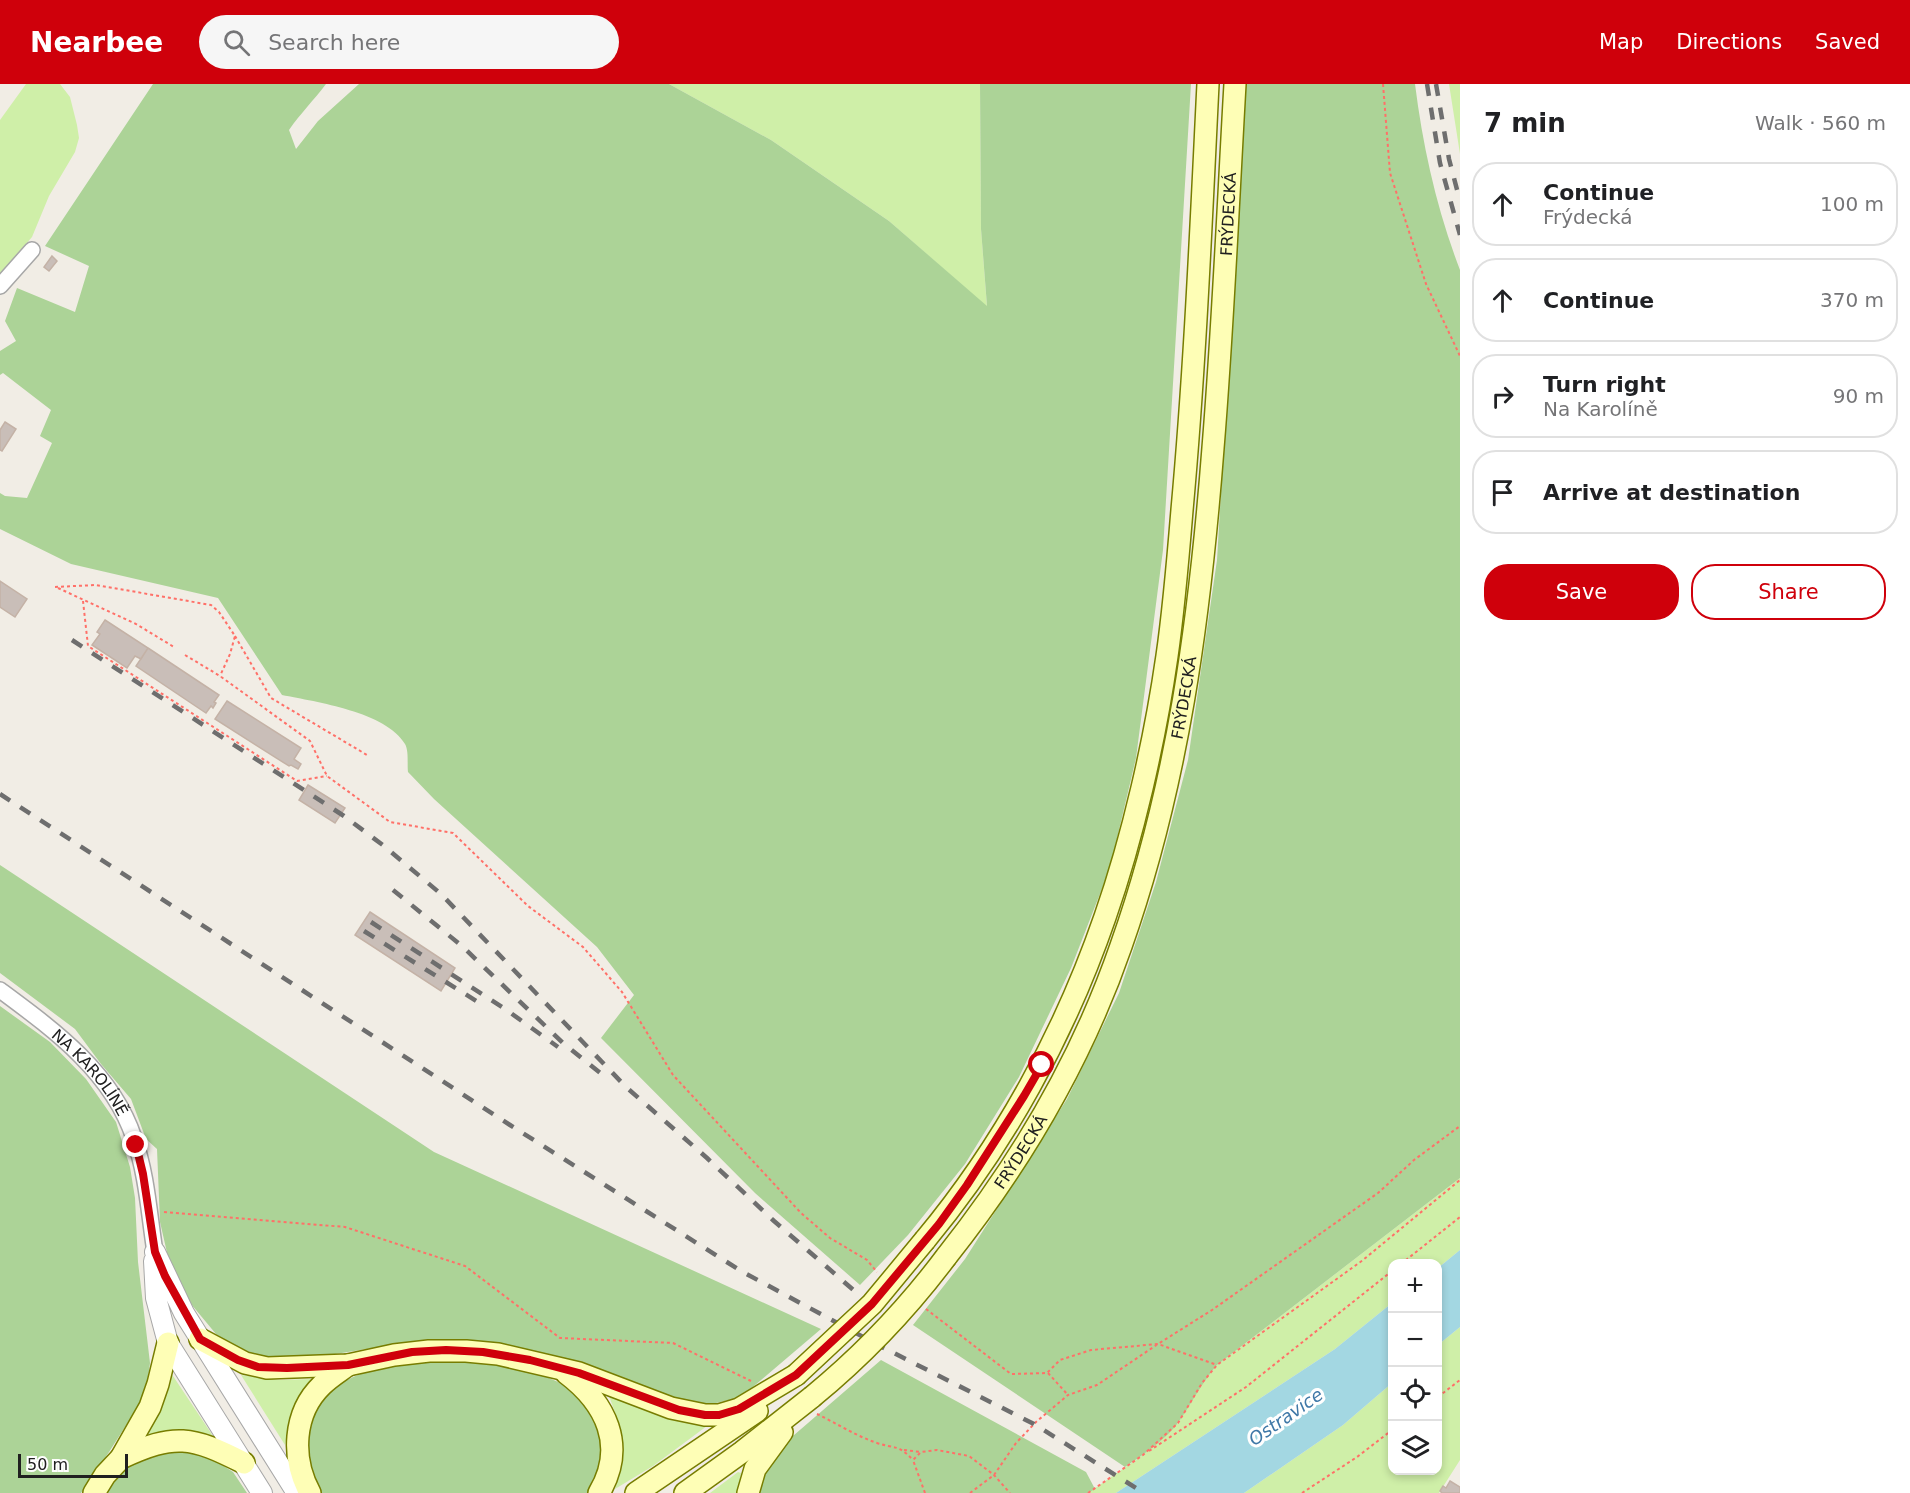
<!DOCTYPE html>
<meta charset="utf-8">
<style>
body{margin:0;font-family:"DejaVu Sans",sans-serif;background:#f6f6f6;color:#202124}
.controls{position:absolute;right:18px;bottom:18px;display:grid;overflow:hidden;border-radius:12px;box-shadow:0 3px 9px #0003}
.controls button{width:54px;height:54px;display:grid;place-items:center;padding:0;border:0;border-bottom:2px solid #e0e0e0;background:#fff;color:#202124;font:30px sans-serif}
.scale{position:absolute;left:18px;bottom:15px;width:110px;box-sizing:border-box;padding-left:6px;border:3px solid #202020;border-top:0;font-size:16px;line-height:21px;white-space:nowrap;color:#202020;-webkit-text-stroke:4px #fff;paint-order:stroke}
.stop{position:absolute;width:18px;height:18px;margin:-14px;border:4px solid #cf000b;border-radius:50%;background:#fff}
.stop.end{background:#cf000b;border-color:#fff;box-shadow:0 2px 6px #0008}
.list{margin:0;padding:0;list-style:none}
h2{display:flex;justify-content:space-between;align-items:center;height:78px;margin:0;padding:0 24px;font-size:26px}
h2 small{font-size:20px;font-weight:400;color:#757577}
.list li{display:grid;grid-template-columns:39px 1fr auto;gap:18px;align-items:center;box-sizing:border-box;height:84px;margin:0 12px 12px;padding:0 12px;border:2px solid #e0e0e0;border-radius:24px}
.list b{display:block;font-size:22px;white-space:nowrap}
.list p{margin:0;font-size:20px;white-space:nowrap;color:#757577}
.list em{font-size:20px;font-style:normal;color:#757577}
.actions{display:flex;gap:12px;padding:18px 24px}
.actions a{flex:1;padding:14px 0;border:2px solid #cf000b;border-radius:24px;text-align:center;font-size:21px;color:#cf000b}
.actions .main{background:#cf000b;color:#fff}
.icon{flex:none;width:33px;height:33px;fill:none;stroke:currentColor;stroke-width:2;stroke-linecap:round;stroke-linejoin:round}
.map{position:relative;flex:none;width:1460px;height:1409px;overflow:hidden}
header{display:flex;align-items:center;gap:36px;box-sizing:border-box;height:84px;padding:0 30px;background:#cf000b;color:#fff}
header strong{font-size:28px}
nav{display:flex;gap:33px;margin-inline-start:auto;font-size:21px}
.search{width:420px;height:54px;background:#f6f6f6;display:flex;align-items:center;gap:15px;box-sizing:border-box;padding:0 21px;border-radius:33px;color:#757577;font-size:22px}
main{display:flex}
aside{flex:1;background:#fff}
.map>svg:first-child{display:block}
.grass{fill:#cfefa8}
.forest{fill:#acd397}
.water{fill:#a3d7e2}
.building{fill:#c9beb8;stroke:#c4b2a6;stroke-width:1.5}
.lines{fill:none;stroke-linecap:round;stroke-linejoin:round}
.minor-casing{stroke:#a7a7a7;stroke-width:18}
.tertiary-casing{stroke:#a7a7a7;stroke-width:22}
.secondary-casing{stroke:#777d00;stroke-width:24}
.path{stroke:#ff7068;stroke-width:2;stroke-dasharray:3 3;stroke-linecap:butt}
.minor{stroke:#fff;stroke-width:15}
.tertiary{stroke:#fff;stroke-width:20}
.secondary{stroke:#fefeb6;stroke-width:21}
.rail{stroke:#6e6e6e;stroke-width:4.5;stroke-dasharray:12 12;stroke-linecap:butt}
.secondary-bridge-casing{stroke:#777d00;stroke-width:24;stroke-linecap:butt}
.secondary-bridge{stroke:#fefeb6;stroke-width:21}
.route{stroke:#cf000b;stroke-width:8}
.labels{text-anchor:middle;stroke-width:6;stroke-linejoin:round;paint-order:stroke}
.street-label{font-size:16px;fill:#202020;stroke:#fff}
.water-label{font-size:18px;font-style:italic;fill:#3f78a7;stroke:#fff}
</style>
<header>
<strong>Nearbee</strong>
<div class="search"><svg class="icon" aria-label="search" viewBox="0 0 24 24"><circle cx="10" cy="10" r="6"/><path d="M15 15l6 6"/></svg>Search here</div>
<nav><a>Map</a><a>Directions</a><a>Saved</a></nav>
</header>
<main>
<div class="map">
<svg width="1460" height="1409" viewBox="0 0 1460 1409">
<rect width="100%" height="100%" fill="#f1ede5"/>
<!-- grass -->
<path class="grass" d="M26,0H60L70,13L77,41L79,54L75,68L49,112L32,153L0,190V36Z
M669,0H980L981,145L987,223L889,137L771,56Z
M1449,0H1460V70Z
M1460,1094V1166L1438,1184V1180H1392V1219L1335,1265L1116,1409H1088L1143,1371L1178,1339L1202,1299L1217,1281Z
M1460,1243V1376L1439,1409H1244L1343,1341L1392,1299V1386H1438V1261Z
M171,1289L213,1352C190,1348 171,1346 148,1351L160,1326Z
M241,1291L279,1296L312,1295L291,1337L285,1361Z
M609,1312L667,1334L711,1339L653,1382L615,1405C629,1362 624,1353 609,1312Z
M738,1388L741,1389L738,1409H710Z"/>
<!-- forest -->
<path class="forest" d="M153,0H326C314,16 300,30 289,46L296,65L318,37L359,0H669L771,56L889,137L987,222L981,145L980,0H1191L1163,466L1136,674L1110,784L1071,884L1019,993L965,1080L908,1151L860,1201L755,1109L601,954L634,911L597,863L434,715L408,688C407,680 409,667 405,660C386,628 317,618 282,611L218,514L71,480L0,445V409L5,412L27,414L52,359L40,352L51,326L3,289L0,291V267L16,257L5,237L17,204L75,228L89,182L45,162Z
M1245,0H1415C1423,64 1437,126 1460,186V1094L1217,1281C1201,1300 1193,1317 1180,1336C1168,1354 1143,1371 1125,1383L913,1241L965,1175L1067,1015L1119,909L1156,798L1188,676L1217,476Z
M0,781L434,1068L821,1245L741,1313L712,1320L681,1318L535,1267L475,1258L391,1261L317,1273L277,1277L245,1270L216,1250L186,1214L168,1173L160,1138L157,1065L146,1055L131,1015L101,980L75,945L0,889Z
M0,922L50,958L86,995L116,1038L130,1083L135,1114L138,1178L150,1279L146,1310L109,1368L81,1409H0Z
M881,1276L1086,1388L1095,1405L1088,1409H757L762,1386L786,1358Z
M428,1277L467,1278L506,1281L542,1291L565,1301L596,1330L605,1373L592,1409H317C306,1390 308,1385 306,1365C305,1349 310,1334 319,1321C343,1285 389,1283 428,1277Z
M177,1367L208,1372L233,1388L247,1409H107C122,1379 146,1370 177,1367Z"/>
<!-- water -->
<path class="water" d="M1460,1166V1243L1438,1261V1184Z
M1392,1219V1299L1343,1341L1244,1409H1116L1335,1265Z"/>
<!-- building -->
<path class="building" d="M52,172L57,177L49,187L44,183Z
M5,338L16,345L2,367L0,366V346Z
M0,497L27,515L15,533L0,523Z
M105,536L148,564L141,575L135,572L127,584L92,561L100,550L97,548Z
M148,564L219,611L214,618L216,619L213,624L211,622L206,629L136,582Z
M227,617L301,664L294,675L301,680L298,685L291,681L289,682L215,635Z
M308,701L345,724L335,739L299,716Z
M370,828L455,884L441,907L355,851Z
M1450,1397L1460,1403V1409H1442L1440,1407L1443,1402L1446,1404Z"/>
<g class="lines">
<!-- minor casing -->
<g class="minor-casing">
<g id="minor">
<path d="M0,202L32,166"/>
<path id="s1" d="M0,906C54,946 112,988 134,1054C147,1091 149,1130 155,1168"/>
</g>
</g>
<!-- tertiary casing -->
<g class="tertiary-casing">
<path id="tertiary" d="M155,1168L184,1229L297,1409
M154,1177L156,1214L168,1259L262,1409"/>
</g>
<!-- secondary casing -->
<g class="secondary-casing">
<g id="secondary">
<path d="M925,1156C1004,1061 1065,949 1105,833C1133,753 1155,656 1167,572C1174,524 1178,475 1182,426C1195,284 1201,142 1208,0"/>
<path id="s2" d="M946,1173C1020,1080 1082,975 1121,862C1178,701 1200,533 1213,364C1223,243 1228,122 1235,0"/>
<path d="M200,1255L245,1279L267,1284L348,1281L394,1271L429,1267H466L498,1270L579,1289L671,1324L705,1331H719L739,1325L796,1291"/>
<path d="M566,1289C606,1319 627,1362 599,1409"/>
<path d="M121,1374C175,1349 191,1352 244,1379"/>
<path d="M94,1409L105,1391L121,1374L150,1323L158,1300L168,1259"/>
<path d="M310,1409C291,1374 293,1329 322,1301C330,1293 340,1287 348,1281"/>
<path d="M636,1409L757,1327"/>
<path d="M685,1409L742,1368L812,1313"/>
<path d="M748,1409L755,1385L782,1348"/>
</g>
</g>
<!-- path -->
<path class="path" d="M1383,0L1390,89L1426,200L1460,272
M55,503L96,501L211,521L219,528L235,552L230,570L220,592
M58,504L136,540L174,563
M83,517L88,562L297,697L327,692
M235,552L271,614L367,671
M185,571L220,592L310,657L327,692L390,738L453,749L528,822L583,863L622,908L673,991L801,1129L830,1154L867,1176L877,1188
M164,1128L345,1143L465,1182L560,1254L673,1259L751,1297
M1401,1180L1460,1133
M926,1225L1011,1290L1047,1289L1060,1276L1091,1266L1158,1260L1217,1281
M1048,1289L1068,1311
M1438,1313L1460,1296
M817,1330C836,1339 856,1352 877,1359C895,1365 898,1360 913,1376
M904,1366L921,1368
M1149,1367L1246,1303L1392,1187
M925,1409L913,1376L921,1368L937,1366L969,1372L994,1391L1010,1409
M970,1409L994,1391L1016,1359L1036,1338L1068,1311L1097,1301L1158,1260L1212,1226L1378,1109L1414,1076L1460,1042
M1088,1409L1143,1371L1178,1339L1202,1299L1217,1281L1363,1176L1460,1096
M1302,1409L1357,1373L1392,1346"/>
<!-- minor -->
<use href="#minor" class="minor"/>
<!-- tertiary -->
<use href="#tertiary" class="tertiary"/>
<!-- secondary -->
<use href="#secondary" class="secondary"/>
<!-- rail -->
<path class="rail" d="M1427,0L1440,79L1460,151
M1436,0L1449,75L1460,117
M72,556L344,732L384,762L441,810L626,1003L707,1074L774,1137L866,1217
M0,710L510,1041L741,1187L880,1262L1034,1340L1144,1409
M393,806L462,862L563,959L609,996
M371,838L508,927L558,963
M364,847L486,923"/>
<!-- secondary-bridge casing -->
<g class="secondary-bridge-casing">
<path id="secondary-bridge" d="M796,1291L872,1220L925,1156
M812,1313C862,1272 907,1225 946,1173"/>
</g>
<!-- secondary-bridge -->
<use href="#secondary-bridge" class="secondary-bridge"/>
</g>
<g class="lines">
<!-- route -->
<path class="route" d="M136,1061L143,1090L155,1168L165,1192L200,1255L238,1276L258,1283L287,1284L348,1281L412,1268L446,1266L483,1268L530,1276L579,1289L679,1326L705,1331H719L739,1325L796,1291L872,1220L939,1140L967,1101L1024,1012L1042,981"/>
</g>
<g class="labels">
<!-- street labels -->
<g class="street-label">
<text dy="6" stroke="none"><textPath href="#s2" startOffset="1101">FRÝDECKÁ</textPath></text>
<text dy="6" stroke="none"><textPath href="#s2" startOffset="615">FRÝDECKÁ</textPath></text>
<text dy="6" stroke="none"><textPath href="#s1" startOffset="123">NA KAROLÍNĚ</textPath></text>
<text dy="6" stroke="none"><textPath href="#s2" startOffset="129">FRÝDECKÁ</textPath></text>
</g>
<!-- water labels -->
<g class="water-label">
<text transform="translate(1286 1333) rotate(-35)" y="6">Ostravice</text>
</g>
</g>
</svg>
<div class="controls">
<button>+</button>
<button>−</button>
<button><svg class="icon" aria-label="locate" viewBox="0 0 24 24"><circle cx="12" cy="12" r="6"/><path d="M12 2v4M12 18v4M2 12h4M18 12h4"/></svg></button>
<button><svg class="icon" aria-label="layers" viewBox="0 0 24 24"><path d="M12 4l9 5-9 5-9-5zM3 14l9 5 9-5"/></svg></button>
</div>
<div class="scale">50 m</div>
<div class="stop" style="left:1042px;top:981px"></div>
<div class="stop end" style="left:136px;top:1061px"></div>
</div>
<aside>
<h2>7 min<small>Walk · 560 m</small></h2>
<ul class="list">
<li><svg class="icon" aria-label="ahead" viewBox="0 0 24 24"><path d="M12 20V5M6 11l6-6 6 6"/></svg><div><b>Continue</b><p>Frýdecká</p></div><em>100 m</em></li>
<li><svg class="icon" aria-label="ahead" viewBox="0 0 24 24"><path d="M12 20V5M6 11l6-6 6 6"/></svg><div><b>Continue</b></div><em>370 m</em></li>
<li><svg class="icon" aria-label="right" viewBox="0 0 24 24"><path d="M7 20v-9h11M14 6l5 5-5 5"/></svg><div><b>Turn right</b><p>Na Karolíně</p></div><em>90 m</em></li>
<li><svg class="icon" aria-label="arrive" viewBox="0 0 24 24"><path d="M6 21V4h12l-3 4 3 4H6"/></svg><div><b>Arrive at destination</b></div></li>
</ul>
<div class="actions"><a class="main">Save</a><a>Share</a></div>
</aside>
</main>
